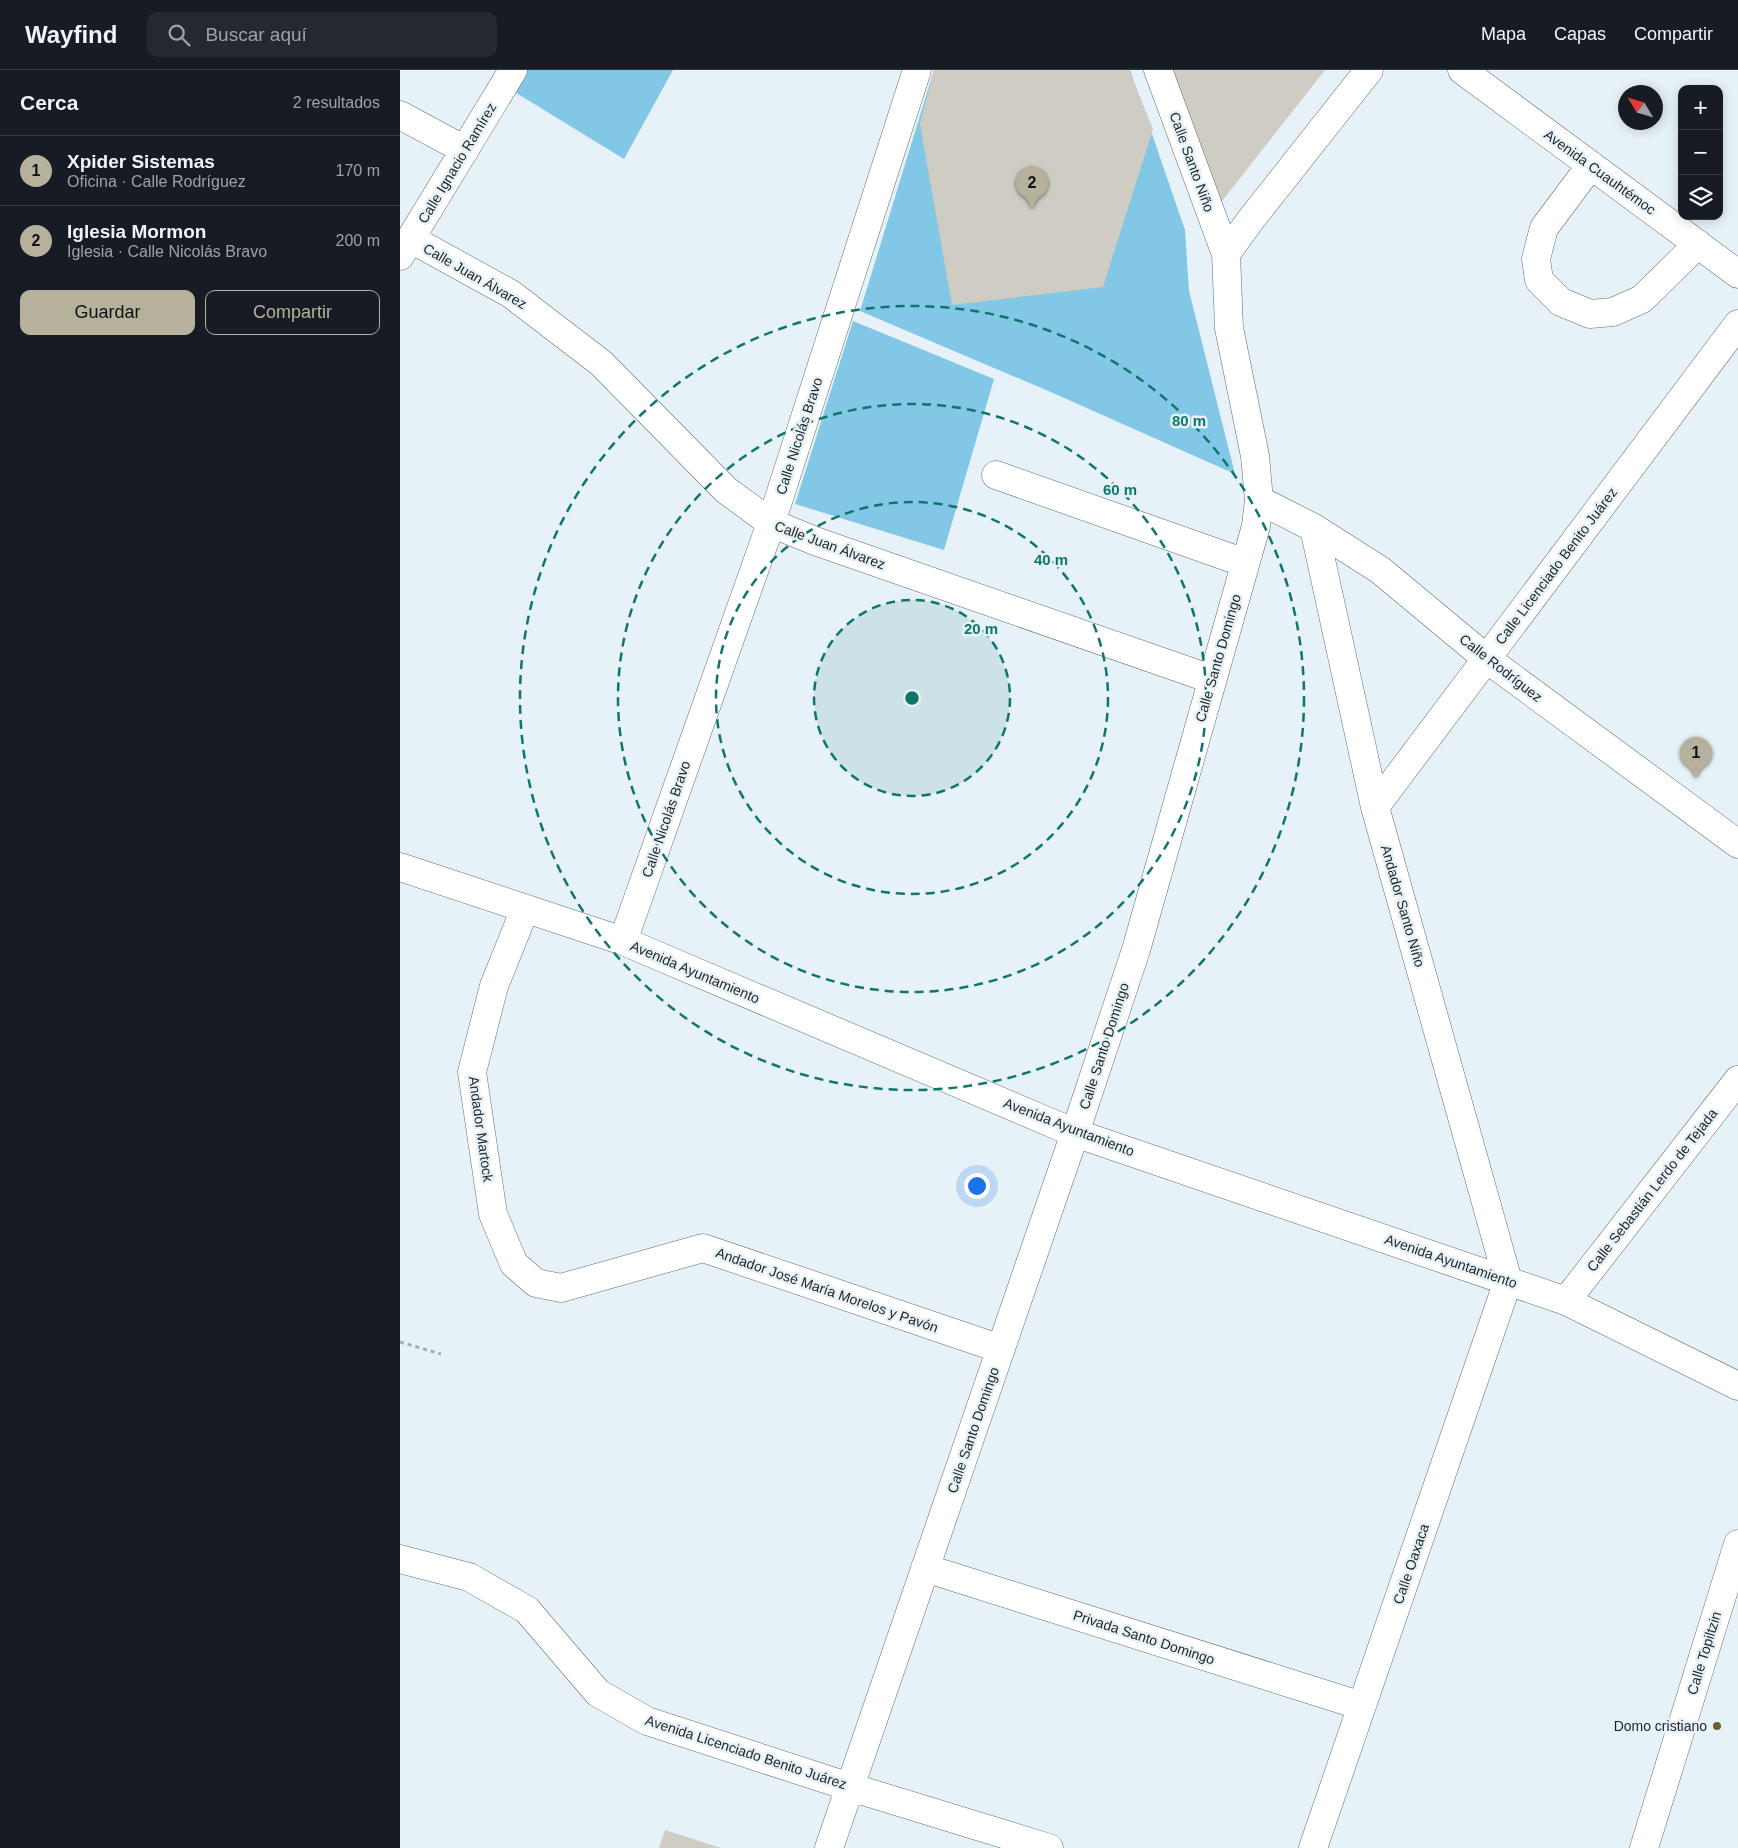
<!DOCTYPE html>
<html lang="es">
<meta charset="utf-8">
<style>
body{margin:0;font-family:Arial,sans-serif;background:#242831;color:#f1f3f6}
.controls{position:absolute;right:15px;top:15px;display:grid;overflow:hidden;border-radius:10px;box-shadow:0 2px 12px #0003}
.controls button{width:45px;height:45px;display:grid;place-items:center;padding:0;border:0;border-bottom:1px solid #363941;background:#171b24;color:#f1f3f6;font:25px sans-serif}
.compass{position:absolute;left:1218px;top:15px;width:45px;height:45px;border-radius:50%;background:#171b24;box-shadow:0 2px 12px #0003;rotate:308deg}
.you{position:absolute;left:576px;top:1115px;width:18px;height:18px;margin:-12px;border:4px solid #fff;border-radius:50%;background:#1a73e8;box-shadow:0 0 0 8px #1a73e833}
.badge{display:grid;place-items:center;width:32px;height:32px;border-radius:50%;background:#b5b19c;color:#111;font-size:16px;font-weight:700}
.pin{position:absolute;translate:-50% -41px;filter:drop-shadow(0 1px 2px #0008)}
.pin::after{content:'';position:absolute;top:26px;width:18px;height:15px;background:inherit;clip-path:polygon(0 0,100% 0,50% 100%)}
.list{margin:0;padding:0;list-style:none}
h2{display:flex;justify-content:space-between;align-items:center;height:65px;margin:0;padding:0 20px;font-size:21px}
h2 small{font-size:16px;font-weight:400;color:#9ea1a6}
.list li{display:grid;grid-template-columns:32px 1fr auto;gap:15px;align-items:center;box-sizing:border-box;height:70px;padding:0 20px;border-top:1px solid #363941}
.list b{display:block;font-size:19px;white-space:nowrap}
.list p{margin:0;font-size:16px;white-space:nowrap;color:#9ea1a6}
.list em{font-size:16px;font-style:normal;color:#9ea1a6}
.actions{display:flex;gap:10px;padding:15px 20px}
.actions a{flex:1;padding:11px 0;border:1px solid #b5b19c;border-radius:10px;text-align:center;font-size:18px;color:#b5b19c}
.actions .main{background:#b5b19c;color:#111}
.icon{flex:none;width:28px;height:28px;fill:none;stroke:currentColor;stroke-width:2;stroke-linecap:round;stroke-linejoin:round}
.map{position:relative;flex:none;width:1338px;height:1778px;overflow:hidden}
header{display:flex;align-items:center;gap:30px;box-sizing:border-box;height:70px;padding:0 25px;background:#171b24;border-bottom:1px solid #363941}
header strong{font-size:24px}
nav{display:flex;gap:28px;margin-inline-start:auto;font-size:18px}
.search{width:350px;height:45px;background:#242831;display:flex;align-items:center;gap:12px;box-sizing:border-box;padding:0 18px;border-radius:10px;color:#9ea1a6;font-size:19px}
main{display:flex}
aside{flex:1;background:#171b24}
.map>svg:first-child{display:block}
.green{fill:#82c7e5}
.building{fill:#cfcdc3}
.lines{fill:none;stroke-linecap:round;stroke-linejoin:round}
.minor-casing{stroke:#626c71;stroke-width:29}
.path{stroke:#a4adb1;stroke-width:3;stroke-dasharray:4 4;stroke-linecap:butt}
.minor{stroke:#fff;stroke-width:28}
.ring{fill:none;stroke:#0f766e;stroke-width:2.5;stroke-dasharray:9 6}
.poi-dot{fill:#6c612e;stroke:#e7f2f8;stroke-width:2}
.labels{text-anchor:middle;stroke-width:5;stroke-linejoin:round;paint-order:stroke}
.street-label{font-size:14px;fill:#1e2324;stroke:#e7f2f8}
.poi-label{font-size:14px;fill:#1e2324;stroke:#e7f2f8;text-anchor:end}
.centre{fill:#0f766e;stroke:#e7f2f8;stroke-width:2.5}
.ring-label{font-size:15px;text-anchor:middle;font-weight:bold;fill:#0f766e;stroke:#e7f2f8;stroke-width:5;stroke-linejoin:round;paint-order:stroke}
</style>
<header>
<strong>Wayfind</strong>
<div class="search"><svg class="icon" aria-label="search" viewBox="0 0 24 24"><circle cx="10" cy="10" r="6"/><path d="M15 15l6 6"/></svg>Buscar aquí</div>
<nav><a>Mapa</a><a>Capas</a><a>Compartir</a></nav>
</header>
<main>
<aside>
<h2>Cerca<small>2 resultados</small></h2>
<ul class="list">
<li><span class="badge">1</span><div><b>Xpider Sistemas</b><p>Oficina · Calle Rodríguez</p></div><em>170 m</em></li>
<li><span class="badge">2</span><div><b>Iglesia Mormon</b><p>Iglesia · Calle Nicolás Bravo</p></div><em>200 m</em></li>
</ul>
<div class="actions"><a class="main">Guardar</a><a>Compartir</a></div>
</aside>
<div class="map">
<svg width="1338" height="1778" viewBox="0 0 1338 1778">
<rect width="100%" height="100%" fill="#e7f2f8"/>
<!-- green -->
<path class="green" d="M125,0H273L224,89L113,21Z
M534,0H730L785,160L789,221L835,404L653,323L460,241Z
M453,251L594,309L544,480L395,434Z"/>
<!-- building -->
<path class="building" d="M534,0H729L753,59L703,217L552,235L520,54Z
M761,0H925L815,140Z
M265,1760L321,1778H259Z"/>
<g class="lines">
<!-- minor casing -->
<g class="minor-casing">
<path id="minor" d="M1062,0L1338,204
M0,45L65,80
M1191,95L1144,158L1136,189L1139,210L1161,232L1190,244L1213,242L1242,229L1298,174
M11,169L111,224L201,293L326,420L371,453L415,471L811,609
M826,184L849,152L969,0
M0,186L113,0
M596,405L845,493
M859,430L914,458L980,500L1087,589L1338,774
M975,737L1338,254
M0,797L223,871L675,1063L1166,1231L1338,1316
M125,839L94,916L72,1002L93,1144L114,1194L136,1213L161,1218L303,1178L601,1279
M223,871L371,453L517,0
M1166,1231L1338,1010
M0,1489L69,1507L127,1540L198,1623L247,1651L450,1717L649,1778
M525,1498L962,1636
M429,1778L675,1063L736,880L856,456L859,430L855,386L829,258L826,184L758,0
M913,1778L1108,1211L975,737L914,458
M1244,1778L1338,1474"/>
</g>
<!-- path -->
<path class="path" d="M0,1272L41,1284"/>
<!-- minor -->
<use href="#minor" class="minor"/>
</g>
<!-- distance rings -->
<circle cx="512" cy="628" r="98" fill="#0f766e" fill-opacity=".12"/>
<g class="ring">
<circle cx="512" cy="628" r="98"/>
<circle cx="512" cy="628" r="196"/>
<circle cx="512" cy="628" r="294"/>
<circle cx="512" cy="628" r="392"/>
</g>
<!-- markers -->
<circle class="poi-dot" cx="1317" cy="1656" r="5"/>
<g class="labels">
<!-- street labels -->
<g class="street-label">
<text transform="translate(792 92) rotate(70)" y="5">Calle Santo Niño</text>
<text transform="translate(57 93) rotate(-59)" y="5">Calle Ignacio Ramírez</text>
<text transform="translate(1200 102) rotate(36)" y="5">Avenida Cuauhtémoc</text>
<text transform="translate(75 206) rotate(30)" y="5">Calle Juan Álvarez</text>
<text transform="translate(399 366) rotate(-72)" y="5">Calle Nicolás Bravo</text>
<text transform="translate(430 475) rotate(20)" y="5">Calle Juan Álvarez</text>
<text transform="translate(1156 496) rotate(-53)" y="5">Calle Licenciado Benito Juárez</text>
<text transform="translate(818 588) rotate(-74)" y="5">Calle Santo Domingo</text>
<text transform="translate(1101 598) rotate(38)" y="5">Calle Rodríguez</text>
<text transform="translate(266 749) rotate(-71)" y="5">Calle Nicolás Bravo</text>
<text transform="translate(1003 836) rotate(74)" y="5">Andador Santo Niño</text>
<text transform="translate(295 902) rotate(23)" y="5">Avenida Ayuntamiento</text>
<text transform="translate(704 976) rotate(-72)" y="5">Calle Santo Domingo</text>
<text transform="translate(669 1057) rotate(21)" y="5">Avenida Ayuntamiento</text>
<text transform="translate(81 1059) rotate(82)" y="5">Andador Martock</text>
<text transform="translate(1252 1120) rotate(-52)" y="5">Calle Sebastián Lerdo de Tejada</text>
<text transform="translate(1051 1191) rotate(19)" y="5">Avenida Ayuntamiento</text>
<text transform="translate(427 1220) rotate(19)" y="5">Andador José María Morelos y Pavón</text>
<text transform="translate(573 1360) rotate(-71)" y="5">Calle Santo Domingo</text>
<text transform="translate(1011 1494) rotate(-71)" y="5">Calle Oaxaca</text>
<text transform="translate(744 1567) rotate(18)" y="5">Privada Santo Domingo</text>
<text transform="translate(1304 1583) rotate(-73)" y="5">Calle Topiltzin</text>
<text transform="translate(346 1682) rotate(18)" y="5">Avenida Licenciado Benito Juárez</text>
</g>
<!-- poi labels -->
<g class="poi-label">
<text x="1307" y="1661">Domo cristiano</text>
</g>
</g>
<circle cx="512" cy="628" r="8" class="centre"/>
<g class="ring-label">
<text x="789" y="356">80 m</text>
<text x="720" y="425">60 m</text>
<text x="651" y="495">40 m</text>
<text x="581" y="564">20 m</text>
</g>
</svg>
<div class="controls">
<button>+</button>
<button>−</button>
<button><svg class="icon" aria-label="layers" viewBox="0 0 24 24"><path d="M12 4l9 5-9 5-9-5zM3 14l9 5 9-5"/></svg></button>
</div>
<svg class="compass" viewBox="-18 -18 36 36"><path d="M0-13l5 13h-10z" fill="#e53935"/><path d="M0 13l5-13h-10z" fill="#9ea1a6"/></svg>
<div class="you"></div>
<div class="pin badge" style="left:1296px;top:708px">1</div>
<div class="pin badge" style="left:632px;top:138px">2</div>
</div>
</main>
